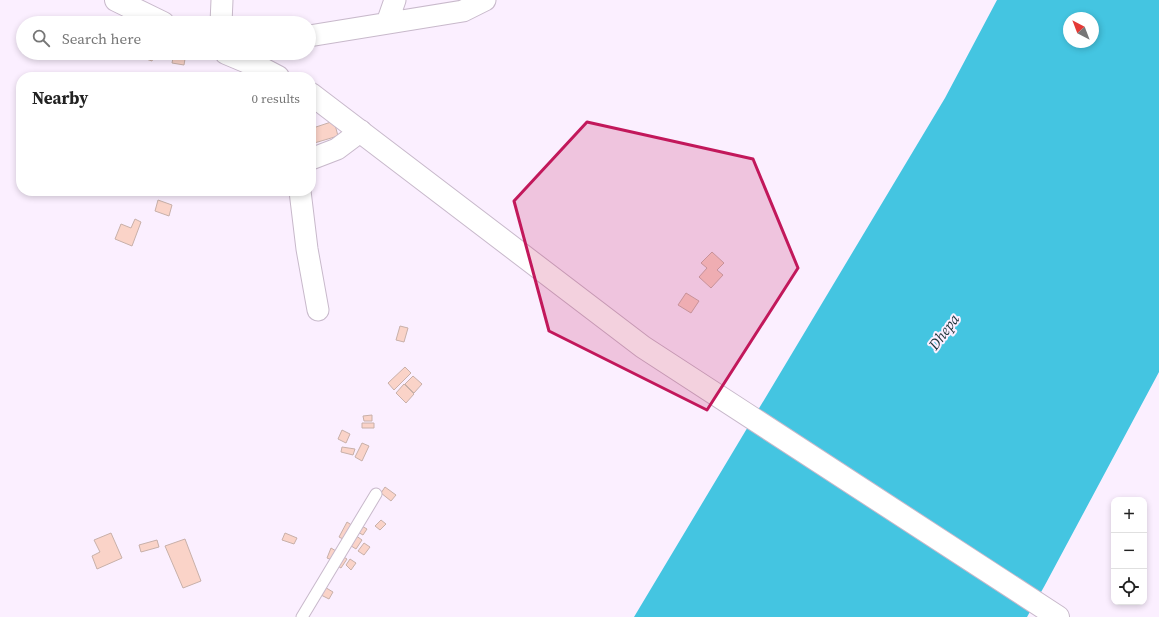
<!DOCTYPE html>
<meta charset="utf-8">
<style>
body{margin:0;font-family:"Source Serif 4",serif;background:#f6f6f6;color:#222}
.controls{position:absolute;right:12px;bottom:12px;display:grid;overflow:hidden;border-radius:8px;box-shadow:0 2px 6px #0003}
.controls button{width:36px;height:36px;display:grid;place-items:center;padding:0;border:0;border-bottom:1px solid #e0e0e0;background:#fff;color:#222;font:20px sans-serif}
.compass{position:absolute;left:1063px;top:12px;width:36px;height:36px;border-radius:50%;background:#fff;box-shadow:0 2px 6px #0003;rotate:318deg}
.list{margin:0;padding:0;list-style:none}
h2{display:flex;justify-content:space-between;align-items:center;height:52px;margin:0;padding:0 16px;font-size:17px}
h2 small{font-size:13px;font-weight:400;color:#767676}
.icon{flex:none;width:22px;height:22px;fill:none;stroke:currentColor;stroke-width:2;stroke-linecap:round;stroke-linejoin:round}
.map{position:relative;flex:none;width:1159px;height:617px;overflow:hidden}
.search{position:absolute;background:#fff;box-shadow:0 2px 6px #0003;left:16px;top:16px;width:300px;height:44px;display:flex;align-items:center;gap:10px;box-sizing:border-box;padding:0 14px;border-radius:22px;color:#767676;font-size:15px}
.panel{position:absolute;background:#fff;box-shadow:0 2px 6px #0003;left:16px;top:72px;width:300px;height:124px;border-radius:16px}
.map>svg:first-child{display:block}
.water{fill:#44c5e1;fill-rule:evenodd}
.building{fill:#fad3c8;stroke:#c8b0a9}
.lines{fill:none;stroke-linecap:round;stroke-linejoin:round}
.lane-casing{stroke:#c8b9cb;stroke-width:13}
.street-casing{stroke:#c8b9cb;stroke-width:23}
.secondary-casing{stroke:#c8b9cb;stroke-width:24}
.lane{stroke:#fff;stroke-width:11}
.street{stroke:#fff;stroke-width:21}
.secondary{stroke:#fff;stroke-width:22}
.marked{fill:#c2185b;fill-opacity:0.2;stroke:#c2185b;stroke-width:3;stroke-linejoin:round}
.labels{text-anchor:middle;stroke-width:4;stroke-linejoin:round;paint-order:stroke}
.water-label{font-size:15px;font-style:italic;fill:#20363b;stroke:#fbefff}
</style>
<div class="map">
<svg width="1159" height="617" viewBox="0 0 1159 617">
<rect width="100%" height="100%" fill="#fbefff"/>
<!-- water -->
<path class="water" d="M997,0H1159V372L1045,585L1027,617H634L945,98ZM1069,18H1093V42H1069Z"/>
<!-- building -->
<path class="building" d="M144,53H155L152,61L143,58Z
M174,53H186L184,65L172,63Z
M311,120L313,128L334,121L338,136L311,144Z
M158,200L172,205L169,216L155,211Z
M135,219L141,222L132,246L115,239L121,224L131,228Z
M712,252L724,263L717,270L723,275L711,288L699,277L707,268L701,263Z
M686,293L699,301L691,313L678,305Z
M400,326L408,328L404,342L396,340Z
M405,367L411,373L394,390L388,383Z
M413,376L422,384L414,393L405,384Z
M404,384L414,394L406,403L396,393Z
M372,415V421H364L363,416Z
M362,423H374V428H362Z
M342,430L350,434L346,443L338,439Z
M362,443L369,446L362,461L355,457Z
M342,447L355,449L353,455L341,452Z
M385,487L396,495L391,501L381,493Z
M381,520L386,524L380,530L375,526Z
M347,522L353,526L345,540L339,537Z
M360,525L367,529L363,535L356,531Z
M111,533L122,558L97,569L92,556L100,552L94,540Z
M285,533L297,538L294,544L282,540Z
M355,535L362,540L356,549L348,544Z
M185,539L201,581L183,588L165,546Z
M157,540L159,547L141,552L139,545Z
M364,543L370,547L364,555L358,551Z
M331,548L336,551L332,560L327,558Z
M342,556L347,559L341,568L336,565Z
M350,559L356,563L351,570L346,565Z
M323,586L333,592L329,599L319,594Z"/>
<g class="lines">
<!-- lane casing -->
<g class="lane-casing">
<path id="lane" d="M302,617L376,494"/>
</g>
<!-- street casing -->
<g class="street-casing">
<path id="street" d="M221,23L222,0
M387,23L395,0
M309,36L463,11L485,0
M311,159L337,149L361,131
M300,191L307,249L318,310"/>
</g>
<!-- secondary casing -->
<g class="secondary-casing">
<path id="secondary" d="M116,0L163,23
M226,53L257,66L278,77
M311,94L643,347L1058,617"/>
</g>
<!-- lane -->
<use href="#lane" class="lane"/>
<!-- street -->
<use href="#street" class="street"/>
<!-- secondary -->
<use href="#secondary" class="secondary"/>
</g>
<!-- marked area -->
<path class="marked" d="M587,122L753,159L798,268L707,410L549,331L514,201Z"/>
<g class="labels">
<!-- water labels -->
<g class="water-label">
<text transform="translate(944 332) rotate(-53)" y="5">Dhepa</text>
</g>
</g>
</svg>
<div class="controls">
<button>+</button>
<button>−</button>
<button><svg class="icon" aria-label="locate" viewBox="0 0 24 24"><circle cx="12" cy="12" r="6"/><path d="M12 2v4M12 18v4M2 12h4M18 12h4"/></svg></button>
</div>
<svg class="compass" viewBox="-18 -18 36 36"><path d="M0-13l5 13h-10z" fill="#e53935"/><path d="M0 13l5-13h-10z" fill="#767676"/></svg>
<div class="search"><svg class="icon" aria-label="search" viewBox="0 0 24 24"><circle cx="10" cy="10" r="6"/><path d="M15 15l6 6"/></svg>Search here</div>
<section class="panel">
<h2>Nearby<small>0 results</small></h2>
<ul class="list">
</ul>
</section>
</div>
